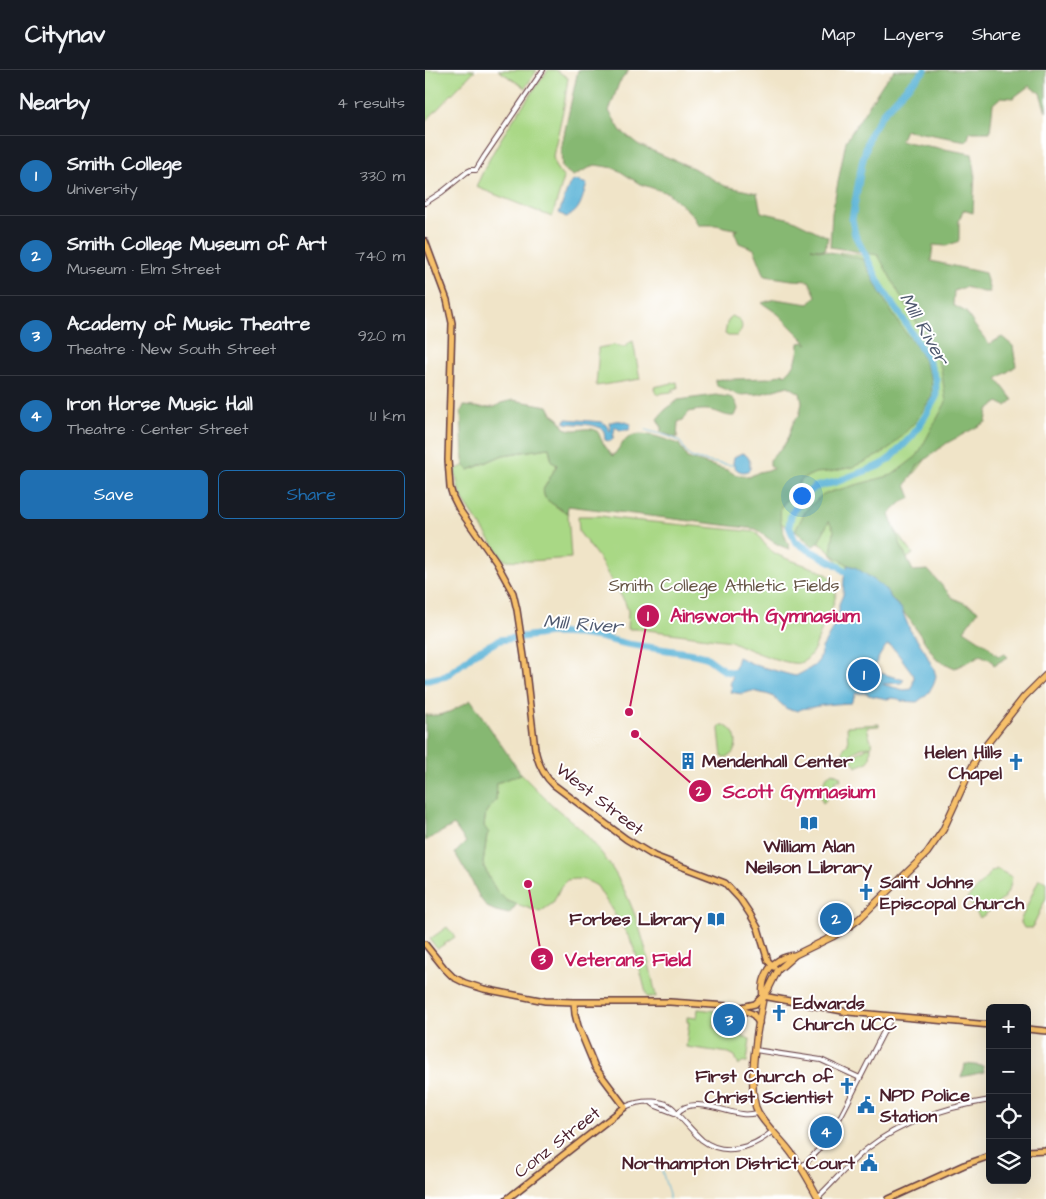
<!DOCTYPE html>
<meta charset="utf-8">
<style>
body{margin:0;font-family:"Architects Daughter",sans-serif;background:#20242c;color:#f1f3f6}
.controls{position:absolute;right:15px;bottom:15px;display:grid;overflow:hidden;border-radius:8px;box-shadow:0 5px 20px #0002}
.controls button{width:45px;height:45px;display:grid;place-items:center;padding:0;border:0;border-bottom:1px solid #363941;background:#171b24;color:#f1f3f6;font:25px sans-serif}
.you{position:absolute;left:376px;top:425px;width:18px;height:18px;margin:-12px;border:4px solid #fff;border-radius:50%;background:#1a73e8;box-shadow:0 0 0 8px #1a73e833}
.badge{display:grid;place-items:center;width:32px;height:32px;border-radius:50%;background:#1f6fb2;color:#fff;font-size:16px;font-weight:700}
.pin{position:absolute;translate:-50% -50%;border:2px solid #fff;box-shadow:0 1px 5px #0006}
.list{margin:0;padding:0;list-style:none}
h2{display:flex;justify-content:space-between;align-items:center;height:65px;margin:0;padding:0 20px;font-size:21px}
h2 small{font-size:16px;font-weight:400;color:#9ea1a6}
.list li{display:grid;grid-template-columns:32px 1fr auto;gap:15px;align-items:center;box-sizing:border-box;height:80px;padding:0 20px;border-top:1px solid #363941}
.list b{display:block;font-size:19px;white-space:nowrap}
.list p{margin:0;font-size:16px;white-space:nowrap;color:#9ea1a6}
.list em{font-size:16px;font-style:normal;color:#9ea1a6}
.actions{display:flex;gap:10px;padding:15px 20px}
.actions a{flex:1;padding:11px 0;border:1px solid #1f6fb2;border-radius:8px;text-align:center;font-size:18px;color:#1f6fb2}
.actions .main{background:#1f6fb2;color:#fff}
.icon{flex:none;width:28px;height:28px;fill:none;stroke:currentColor;stroke-width:2;stroke-linecap:round;stroke-linejoin:round}
.map{position:relative;flex:none;width:621px;height:1129px;overflow:hidden}
header{display:flex;align-items:center;gap:30px;box-sizing:border-box;height:70px;padding:0 25px;background:#171b24;border-bottom:1px solid #363941}
header strong{font-size:24px}
nav{display:flex;gap:28px;margin-inline-start:auto;font-size:18px}
main{display:flex}
aside{flex:1;background:#171b24}
.map>svg:first-child{display:block}
.green{fill:#a9d885;stroke:#7a7c58}
.forest{fill:#86b872;stroke:#686c4e}
.water{fill:#5ab3d7;stroke:#526981;fill-rule:evenodd}
.lines{fill:none;stroke-linecap:round;stroke-linejoin:round}
.stream{stroke:#5ab3d7;stroke-width:1}
.river{stroke:#5ab3d7;stroke-width:7}
.minor-casing{stroke:#633d43;stroke-width:6}
.major-casing{stroke:#633d43;stroke-width:8}
.highway-casing{stroke:#633d43;stroke-width:8}
.minor{stroke:#fff;stroke-width:4}
.major{stroke:#f6c06b;stroke-width:5}
.highway{stroke:#f6c06b;stroke-width:5.5}
.labels{text-anchor:middle;stroke-width:4;stroke-linejoin:round;paint-order:stroke}
.park-label{font-size:18px;fill:#665646;stroke:#fff}
.poi-label{font-size:18px;font-weight:bold;fill:#4a1f2b;stroke:#fff;text-anchor:end}
.street-label{font-size:18px;fill:#4a1f2b;stroke:#fff}
.water-label{font-size:19px;font-style:italic;fill:#505a70;stroke:#fff}
.leader{fill:none;stroke:#c2185b;stroke-width:2}
.callout-dot{fill:#c2185b;stroke:#fff;stroke-width:2}
.mark-label{font-size:15px;text-anchor:middle;font-weight:bold;fill:#fff}
.callout-label{font-size:19px;text-anchor:middle;font-weight:bold;fill:#c2185b;stroke:#fff;stroke-width:4;stroke-linejoin:round;paint-order:stroke}
</style>
<header>
<strong>Citynav</strong>
<nav><a>Map</a><a>Layers</a><a>Share</a></nav>
</header>
<main>
<aside>
<h2>Nearby<small>4 results</small></h2>
<ul class="list">
<li><span class="badge">1</span><div><b>Smith College</b><p>University</p></div><em>330 m</em></li>
<li><span class="badge">2</span><div><b>Smith College Museum of Art</b><p>Museum · Elm Street</p></div><em>740 m</em></li>
<li><span class="badge">3</span><div><b>Academy of Music Theatre</b><p>Theatre · New South Street</p></div><em>920 m</em></li>
<li><span class="badge">4</span><div><b>Iron Horse Music Hall</b><p>Theatre · Center Street</p></div><em>1.1 km</em></li>
</ul>
<div class="actions"><a class="main">Save</a><a>Share</a></div>
</aside>
<div class="map">
<svg width="621" height="1129" viewBox="0 0 621 1129">
<rect width="100%" height="100%" fill="#fff"/>
<filter id="ink" filterUnits="userSpaceOnUse"><feTurbulence type="fractalNoise" baseFrequency=".02" numOctaves="2"/><feDisplacementMap in="SourceGraphic" scale="10" xChannelSelector="R" yChannelSelector="G"/><feConvolveMatrix kernelMatrix="1 2 1 2 8 2 1 2 1" color-interpolation-filters="sRGB"/></filter>
<filter id="wash" filterUnits="userSpaceOnUse"><feTurbulence type="fractalNoise" baseFrequency=".0096" numOctaves="4" result="noise"/><feDisplacementMap in="SourceGraphic" scale="20" xChannelSelector="R" yChannelSelector="G"/><feGaussianBlur stdDeviation="1.12" result="paint"/><feColorMatrix in="noise" values="0 0 0 0 0 0 0 0 0 0 0 0 0 0 0 0 0 1.4 0 .05"/><feComposite in="paint" operator="in"/></filter>
<g filter="url(#wash)">
<rect width="100%" height="100%" fill="#f0e4c8"/>
<!-- green -->
<path class="green" d="M0,0H50L0,52Z
M73,0H112L100,18Z
M123,0H131L143,8L139,36L128,86L130,96L134,102L139,108L127,147L51,117C69,74 96,38 123,0Z
M447,152L529,289L524,360L490,403L445,426L488,484L438,520L399,476L357,454L337,453L410,354L416,185L414,182L441,186L430,167Z
M306,246C314,248 320,254 315,262C314,264 313,265 312,266C311,266 304,266 303,266L300,264L302,253Z
M208,271L215,309L171,316L173,291V278L189,275L195,277H200L204,273Z
M252,312L253,318L248,319L247,321L249,322L236,323L233,325L230,322L229,317Z
M124,378L127,392L132,395L118,420L120,428L137,441L143,443L146,488L105,491L79,490L38,430L33,417L30,400L40,395L44,400L78,385Z
M153,446H176L196,449L331,462C336,469 341,477 348,482C363,492 399,498 407,509C418,521 404,543 398,555C393,567 390,588 375,593C363,596 318,578 306,571L215,559H202L203,541L200,532L186,510L173,487L154,462Z
M454,654V656L442,657L447,676C435,676 425,685 416,692L419,678L423,674L422,656Z
M297,655C318,660 313,690 297,687L294,660V658Z
M443,677H446C445,693 446,691 431,697L425,688Z
M407,702L415,706L416,710H410L411,725H409L408,720L406,719C401,724 403,730 398,733C392,722 397,710 407,702Z
M96,704C111,719 127,736 144,749C150,754 157,760 163,767C205,812 220,868 231,927H222L211,884L205,869L172,816C160,809 155,808 142,810L136,816L128,833L115,842L82,831L71,820L64,808L58,794L62,765L59,756L61,742L71,730V713Z
M572,799L587,807C586,811 586,815 584,819C578,832 566,840 555,848L542,829L566,802Z
M614,809L621,812V828L607,858H599L595,851C602,837 607,823 614,809Z
M22,857L30,867L12,879L5,869Z
M273,939L291,941L289,958L318,962L317,967L325,969L322,992L317,993L314,996L310,986L304,983L261,977L264,952H262V947L272,948Z"/>
<!-- forest -->
<path class="forest" d="M153,0H204L194,13L184,41L196,61L214,75L268,98L300,116L332,123L336,142L366,149L403,167L400,180L386,178L438,189L452,217L462,235L479,261L494,280L506,308L507,326L491,351L464,379L452,386L428,397L405,402L390,403L377,409L356,437C353,451 360,466 365,479C352,476 341,467 331,459L143,436L142,443L126,433L120,428L119,425L118,420L132,395L127,392L124,378L78,385L44,400L39,395L38,390L36,341L39,336L59,338L70,337L76,333L88,330L123,336L127,344L134,349L139,358C148,361 150,360 159,359C175,358 172,362 178,373C181,378 185,382 188,386C193,380 197,372 203,368C216,358 240,370 254,374L262,388L302,400L311,405L324,407L334,402L348,399L345,395V390C349,384 355,382 359,375C365,367 366,350 374,346L377,333L375,323L363,316L335,324L314,325L292,316L290,313V310C296,308 303,310 310,309L345,308L358,303L360,305C370,298 374,285 374,273L379,272L383,274L353,244L337,233L350,229L384,234L391,226L384,211L367,210L340,206L329,179L314,173L309,161L313,160L291,155H273L268,145L243,123L215,114L190,98L170,95L148,106L137,98L136,79Z
M470,0H621V42L615,23L604,16L588,28L576,27L568,34L565,62H545L542,71L480,60L475,71L547,84L550,101L548,143L538,140L534,151V171L521,176L508,175L506,191L560,203L565,222H558L540,217L529,221L528,235L541,242L550,256L564,274L577,267L588,276L591,296L572,309L588,330L581,336L573,332L563,340L561,352L522,373L493,395L481,415L486,428L477,432L464,444L477,478L488,501L503,500L528,528L548,537L553,541L539,560L562,575L573,586L580,584L583,587L569,595L566,590L555,585L545,591L530,598L512,590L485,550L454,514L406,484L409,460L404,451L393,473L388,476L370,461L381,440L398,424L467,405L492,386L521,332L516,298L502,269L476,227L453,185L405,177L407,143L421,71L459,12Z
M291,325C304,328 309,324 313,339L310,346C302,347 296,343 289,341C281,339 272,340 264,342L258,350L253,352L252,368L236,362V356L232,349L240,340L253,330Z
M46,630L96,704L72,713L71,730L61,742L59,756L64,763L62,765L58,794L64,808L71,820L82,831L92,834L84,844L71,841L62,837L55,828L46,810L30,783L41,772L29,755L0,771V645C21,647 28,640 46,630Z
M540,994L558,996L559,1002L536,1007L539,1000Z"/>
<!-- water -->
<path class="water" d="M150,110L162,114C157,128 156,142 141,147L134,143L144,115Z
M141,349L177,352L181,355L185,362L186,361L184,353C192,349 198,351 206,354L204,360H195L190,357L188,368L187,370L184,371L180,370L179,361C171,352 152,355 140,353V351Z
M317,383C325,386 325,391 325,399C319,405 310,401 308,393L309,387Z
M423,495L430,497L449,510L460,519L469,532L476,538L485,560L500,581L504,590L509,599L511,606L509,613L504,622L500,626L492,632L476,631L474,629L467,628L462,629L443,625V623H431L426,633C412,634 402,634 388,637C383,639 378,637 373,641L370,640L362,639L347,626L341,624L327,621L317,624L305,622L307,616L305,615L313,587L330,595L366,605L371,606L384,599L390,595L394,590L397,578L414,547V534L418,525L419,508ZM462,575L466,576L467,578L470,580L488,604L489,607L487,619L479,620L460,615L458,614L477,613V612L479,610L449,601C449,594 457,581 462,575Z"/>
<g class="lines">
<!-- stream -->
<path class="stream" d="M221,360C230,363 248,366 255,372C259,376 259,381 263,385C267,390 301,395 308,395
M236,1097L244,1125V1129"/>
<!-- river -->
<path class="river" d="M427,508L414,496L382,479L370,471L364,456L366,445L377,428L390,417L411,412L456,395L467,387L488,365L499,348L511,327V309L502,288L482,255L458,220L430,165L427,149L437,93L445,64L458,43L487,12L500,0
M0,610H3L21,606L53,581L75,570L126,563L153,564L174,567L202,574L269,584L281,587L300,601L317,604"/>
</g>
</g>
<g filter="url(#ink)">
<g class="lines">
<!-- minor casing -->
<g class="minor-casing">
<path id="minor" d="M0,133L17,122L42,102L46,100H51L59,87L118,0
M330,980L396,990L435,1008
M227,1033L231,1036L252,1044
M200,1037C214,1030 244,1027 252,1044C260,1052 268,1062 277,1070C299,1087 328,1078 348,1061
M252,1044C265,1025 299,1042 317,1044C322,1045 328,1044 333,1043
M376,1097C402,1076 418,1043 432,1014C443,993 453,972 464,952V947
M393,1127C410,1111 425,1092 443,1078C478,1051 522,1037 565,1030"/>
</g>
<!-- major casing -->
<g class="major-casing">
<path id="major" d="M0,171L22,230L27,253L23,390L25,417L28,427L34,439L71,492L88,523L92,540L100,593L110,679C113,694 118,705 129,715L201,769L229,786L300,813L315,829L325,844L333,858L343,891L349,897
M0,874L20,899L28,907L40,913L59,919L120,931L149,932H245L317,937L330,934L338,926L423,942L565,955
M315,939L328,944L334,953
M602,959L621,961
M602,1081L621,1080
M82,1129L200,1037L170,997L153,956L150,944L149,932
M464,1129L539,1095L565,1086"/>
</g>
<!-- highway casing -->
<g class="highway-casing">
<path id="highway" d="M370,885C359,886 347,892 342,903C340,907 338,913 338,917C337,921 338,925 338,929C333,953 321,1021 333,1042C340,1055 355,1068 364,1080C376,1095 385,1113 394,1129
M338,926L343,920L353,900L370,885L407,867L421,859L434,849L502,783L518,760L545,701L554,684L599,627L621,605"/>
</g>
<!-- minor -->
<use href="#minor" class="minor"/>
<!-- major -->
<use href="#major" class="major"/>
<!-- highway -->
<use href="#highway" class="highway"/>
</g>
</g>
<!-- icons -->
<defs>
<g id="building-bare" transform="scale(1.35)"><path d="M-4-6H4V6H1V3H-1V6H-4ZM-2.5-4.3h1.7v1.8h-1.7ZM.8-4.3h1.7v1.8H.8ZM-2.5-1h1.7V.8h-1.7ZM.8-1h1.7V.8H.8Z" fill="#1f6fb2" stroke="#fff" stroke-width="2.5" paint-order="stroke"/></g>
<g id="church-bare" transform="scale(1.35)"><path d="M-1.2-6h2.4v3.5h3.3v2.4h-3.3V6h-2.4V-.1h-3.3v-2.4h3.3Z" fill="#1f6fb2" stroke="#fff" stroke-width="2.5" paint-order="stroke"/></g>
<g id="library-bare" transform="scale(1.35)"><path d="M-6-4Q-3-5.5-.7-3.5V5Q-3 3-6 4ZM6-4Q3-5.5 .7-3.5V5Q3 3 6 4Z" fill="#1f6fb2" stroke="#fff" stroke-width="2.5" paint-order="stroke"/></g>
<g id="civic-bare" transform="scale(1.35)"><path d="M-.6-6.5H3V-4.5H.6V-3L4-1V1h2V6H-6V1h2V-1L-.6-3ZM-1.2 2.5V6h2.4V2.5Z" fill="#1f6fb2" stroke="#fff" stroke-width="2.5" paint-order="stroke"/></g>
</defs>
<g fill-rule="evenodd">
<use href="#building-bare" x="263" y="691"/>
<use href="#church-bare" x="591" y="692"/>
<use href="#library-bare" x="384" y="753"/>
<use href="#church-bare" x="441" y="822"/>
<use href="#library-bare" x="291" y="849"/>
<use href="#church-bare" x="354" y="943"/>
<use href="#church-bare" x="422" y="1016"/>
<use href="#civic-bare" x="441" y="1035"/>
<use href="#civic-bare" x="444" y="1093"/>
</g>
<g class="labels">
<!-- park labels -->
<g class="park-label">
<text x="299" y="521">Smith College Athletic Fields</text>
</g>
<!-- poi labels -->
<g class="poi-label">
<text x="577" y="688">Helen Hills<tspan x="577" dy="21">Chapel</tspan></text>
<text x="277" y="697" text-anchor="start">Mendenhall Center</text>
<text x="384" y="782" text-anchor="middle">William Alan<tspan x="384" dy="21">Neilson Library</tspan></text>
<text x="455" y="818" text-anchor="start">Saint Johns<tspan x="455" dy="21">Episcopal Church</tspan></text>
<text x="277" y="855">Forbes Library</text>
<text x="368" y="939" text-anchor="start">Edwards<tspan x="368" dy="21">Church UCC</tspan></text>
<text x="408" y="1012">First Church of<tspan x="408" dy="21">Christ Scientist</tspan></text>
<text x="455" y="1031" text-anchor="start">NPD Police<tspan x="455" dy="21">Station</tspan></text>
<text x="430" y="1099">Northampton District Court</text>
</g>
<!-- street labels -->
<g class="street-label">
<text transform="translate(175 729) rotate(38)" y="6">West Street</text>
<text transform="translate(132 1072) rotate(-38)" y="6">Conz Street</text>
</g>
<!-- water labels -->
<g class="water-label">
<text transform="translate(500 258) rotate(60)" y="7">Mill River</text>
<text transform="translate(158 553) rotate(4)" y="7">Mill River</text>
</g>
</g>
<!-- callouts -->
<path class="leader" d="M204 642L223 546M210 664L275 721M103 814L117 889"/>
<g class="callout-dot">
<circle cx="204" cy="642" r="5"/>
<circle cx="210" cy="664" r="5"/>
<circle cx="103" cy="814" r="5"/>
<circle cx="223" cy="546" r="12"/>
<circle cx="275" cy="721" r="12"/>
<circle cx="117" cy="889" r="12"/>
</g>
<g class="mark-label">
<text x="223" y="551">1</text>
<text x="275" y="726">2</text>
<text x="117" y="894">3</text>
</g>
<g class="callout-label">
<text x="340" y="552">Ainsworth Gymnasium</text>
<text x="374" y="728">Scott Gymnasium</text>
<text x="203" y="896">Veterans Field</text>
</g>
</svg>
<div class="controls">
<button>+</button>
<button>−</button>
<button><svg class="icon" aria-label="locate" viewBox="0 0 24 24"><circle cx="12" cy="12" r="6"/><path d="M12 2v4M12 18v4M2 12h4M18 12h4"/></svg></button>
<button><svg class="icon" aria-label="layers" viewBox="0 0 24 24"><path d="M12 4l9 5-9 5-9-5zM3 14l9 5 9-5"/></svg></button>
</div>
<div class="you"></div>
<div class="pin badge" style="left:439px;top:605px">1</div>
<div class="pin badge" style="left:411px;top:849px">2</div>
<div class="pin badge" style="left:304px;top:950px">3</div>
<div class="pin badge" style="left:401px;top:1062px">4</div>
</div>
</main>
